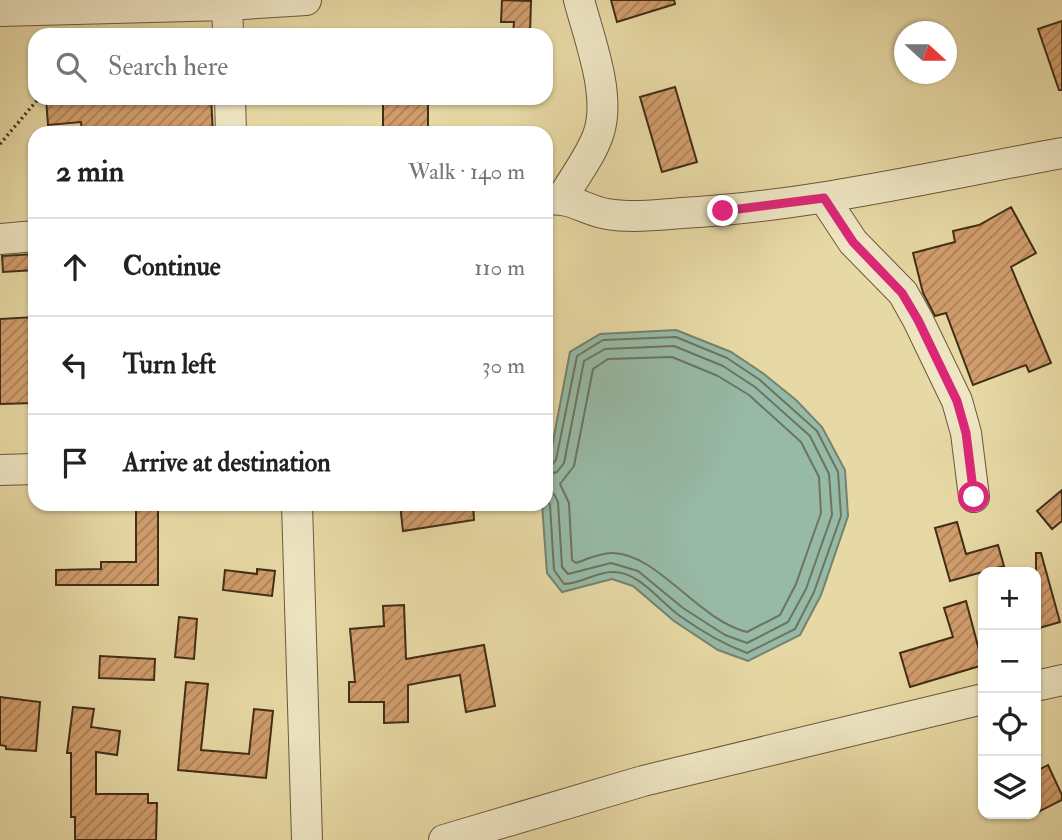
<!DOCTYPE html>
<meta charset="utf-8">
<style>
body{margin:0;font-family:"IM FELL Double Pica",serif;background:#f6f6f6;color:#222}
.controls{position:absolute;right:21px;bottom:21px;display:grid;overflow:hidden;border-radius:14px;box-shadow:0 2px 5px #0004}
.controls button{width:63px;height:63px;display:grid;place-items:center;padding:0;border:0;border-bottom:2px solid #e0e0e0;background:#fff;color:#222;font:35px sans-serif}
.compass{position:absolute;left:894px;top:21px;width:63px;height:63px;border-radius:50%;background:#fff;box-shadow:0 2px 5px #0004;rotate:111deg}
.stop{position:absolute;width:21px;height:21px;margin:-16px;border:5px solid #db2777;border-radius:50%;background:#fff}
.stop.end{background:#db2777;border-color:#fff;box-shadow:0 2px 7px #0008}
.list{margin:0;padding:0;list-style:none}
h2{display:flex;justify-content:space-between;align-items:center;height:91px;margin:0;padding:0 28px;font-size:30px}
h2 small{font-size:23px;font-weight:400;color:#767676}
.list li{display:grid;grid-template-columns:46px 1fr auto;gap:21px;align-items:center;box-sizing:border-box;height:98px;padding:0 28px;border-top:2px solid #e0e0e0}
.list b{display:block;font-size:26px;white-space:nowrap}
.list em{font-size:23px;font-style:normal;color:#767676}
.icon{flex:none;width:38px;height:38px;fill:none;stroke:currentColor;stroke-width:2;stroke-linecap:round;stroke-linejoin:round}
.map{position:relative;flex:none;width:1062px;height:840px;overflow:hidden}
.search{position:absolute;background:#fff;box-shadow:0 2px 5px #0004;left:28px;top:28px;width:525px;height:77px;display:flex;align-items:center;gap:18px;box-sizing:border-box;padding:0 24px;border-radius:21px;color:#767676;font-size:26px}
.panel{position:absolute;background:#fff;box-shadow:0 2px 5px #0004;left:28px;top:126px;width:525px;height:385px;border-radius:21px}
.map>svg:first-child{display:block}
.water{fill:#97baa7;stroke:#75826e;stroke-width:2}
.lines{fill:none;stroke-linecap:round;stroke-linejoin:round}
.shore{stroke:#6c7460;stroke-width:2}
.building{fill:url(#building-hatch);stroke:#422d18;stroke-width:2}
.minor-casing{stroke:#6b583b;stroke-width:32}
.path{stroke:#422d18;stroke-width:3.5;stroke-dasharray:2 3.5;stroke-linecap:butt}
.minor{stroke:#efe6c4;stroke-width:30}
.route{stroke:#db2777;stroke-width:9}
</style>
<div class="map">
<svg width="1062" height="840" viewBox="0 0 1062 840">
<defs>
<pattern id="building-hatch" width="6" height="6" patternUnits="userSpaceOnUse" patternTransform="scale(1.75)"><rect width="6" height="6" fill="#d19d6c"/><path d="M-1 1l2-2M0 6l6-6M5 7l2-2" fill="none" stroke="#ab8058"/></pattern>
</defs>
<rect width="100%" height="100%" fill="#e7d9a5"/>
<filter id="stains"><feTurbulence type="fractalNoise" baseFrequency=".00286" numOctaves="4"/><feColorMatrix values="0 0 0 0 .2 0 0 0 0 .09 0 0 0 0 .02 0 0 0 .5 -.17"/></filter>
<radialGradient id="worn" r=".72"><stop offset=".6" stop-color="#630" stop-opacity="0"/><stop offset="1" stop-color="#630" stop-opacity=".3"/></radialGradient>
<!-- water -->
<path class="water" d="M676,330L731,352L764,374L796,400L822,427L845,470L848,516L821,595L800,635L748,661L718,650L674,621L633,586L612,579L562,592L547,573L542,504H546V478L570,352L600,334Z"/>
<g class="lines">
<!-- shore -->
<path class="shore" d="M672,357L718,376L749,395L801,442L819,477L821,513L796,584L780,615L747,632C698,620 658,554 613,553C601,552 588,559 576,563L572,560L569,503L560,484L574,466L593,369L608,359Z
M546,466L552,465L556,460L577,356L603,340L676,337L727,358L760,380L817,431L838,472L841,516L814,592L795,629L747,653C723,644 701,631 680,616C660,602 639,571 612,572C596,572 580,584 564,584L554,570L550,505L546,499
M546,475L557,472L564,463L584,361L605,349L674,346L723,366L755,387L810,436L829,474L832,515L806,589L788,622L747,643L725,635L683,608L638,571L611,563L568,574L562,567L558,502L554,494L546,489"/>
</g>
<!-- building -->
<path class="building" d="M502,0L531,1L530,35H513L514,22H501Z
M611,0H674L675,4L617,22Z
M1062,21V90H1059L1038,29Z
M675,87L697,162L662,172L640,97Z
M46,98H211L213,133H82L81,122L48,125Z
M428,99V133H383V100Z
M1011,207L1036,253L1011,267L1051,363L1029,372L1026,365L973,385L946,313L935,316L923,293L913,253L955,242L953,231L979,225Z
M35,254V270L3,272L2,256Z
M35,317V403L0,404V319Z
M1062,490V521L1052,529L1037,511Z
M136,504H158V585H56V570L101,569V562H136Z
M400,504H422V507L473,504L474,520L403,531Z
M957,522L966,554L998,545L1004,566L950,581L935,528Z
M1036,553H1041L1060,622L1036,629Z
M257,569L275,571L272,596L223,590L225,570L257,574Z
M966,601L983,665L910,687L900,653L953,637L944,608Z
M404,605L406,659L484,645L495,706L466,712L460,675L408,685V722L384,723V702H349V682H355L350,629L384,626L383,606Z
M179,617L197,619L194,659L175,657Z
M100,656L155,659L154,680L99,678Z
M186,682L208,684L201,750L249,754L254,709L273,711L266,778L178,770Z
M0,697L40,702L36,751L6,749V746L0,745Z
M73,707L94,709L91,727L120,731L117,755L96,752V794H148V803H157L156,840H75V817H71V753H67Z
M1048,765L1062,795V800L1036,813V771Z"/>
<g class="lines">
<!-- minor casing -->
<g class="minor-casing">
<path id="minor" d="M227,0L228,35
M0,11L227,5L306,0
M230,98L231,133
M562,198C573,179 593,153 599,132C611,94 589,38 579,0
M824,198L853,242L903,293L918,320L957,401L966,433L974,497
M546,200C574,197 583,210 607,214C631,218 658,215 682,213C811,206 936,176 1062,153
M0,239L35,236
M0,470L35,469
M297,504L307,840
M1036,686L1062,680
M444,840L643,781L983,699"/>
</g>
<!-- path -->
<path class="path" d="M0,144L39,98"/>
<!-- minor -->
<use href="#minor" class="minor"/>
</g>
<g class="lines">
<!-- route -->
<path class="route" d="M723,211L824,198L853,242L902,293L918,320L957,401L966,433L974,497"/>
</g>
<rect width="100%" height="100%" filter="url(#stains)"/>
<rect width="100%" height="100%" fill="url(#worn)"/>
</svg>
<div class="controls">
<button>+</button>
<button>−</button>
<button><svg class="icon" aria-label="locate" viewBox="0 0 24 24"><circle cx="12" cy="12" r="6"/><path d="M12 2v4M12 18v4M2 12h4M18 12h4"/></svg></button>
<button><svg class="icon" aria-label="layers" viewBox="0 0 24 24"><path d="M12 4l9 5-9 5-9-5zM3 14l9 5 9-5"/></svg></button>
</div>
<svg class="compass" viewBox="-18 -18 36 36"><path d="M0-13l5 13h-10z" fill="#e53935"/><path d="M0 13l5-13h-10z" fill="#767676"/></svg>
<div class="stop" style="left:974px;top:497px"></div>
<div class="stop end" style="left:723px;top:211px"></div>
<div class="search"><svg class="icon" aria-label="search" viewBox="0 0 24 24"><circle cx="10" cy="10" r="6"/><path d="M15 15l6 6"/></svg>Search here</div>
<section class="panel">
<h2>2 min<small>Walk · 140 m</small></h2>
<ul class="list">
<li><svg class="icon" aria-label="ahead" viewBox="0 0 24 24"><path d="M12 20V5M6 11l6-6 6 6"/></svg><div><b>Continue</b></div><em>110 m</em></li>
<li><svg class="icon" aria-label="left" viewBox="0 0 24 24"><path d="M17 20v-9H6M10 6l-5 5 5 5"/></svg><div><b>Turn left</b></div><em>30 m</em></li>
<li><svg class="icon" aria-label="arrive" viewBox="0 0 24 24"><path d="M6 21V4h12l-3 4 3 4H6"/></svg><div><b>Arrive at destination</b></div></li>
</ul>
</section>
</div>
